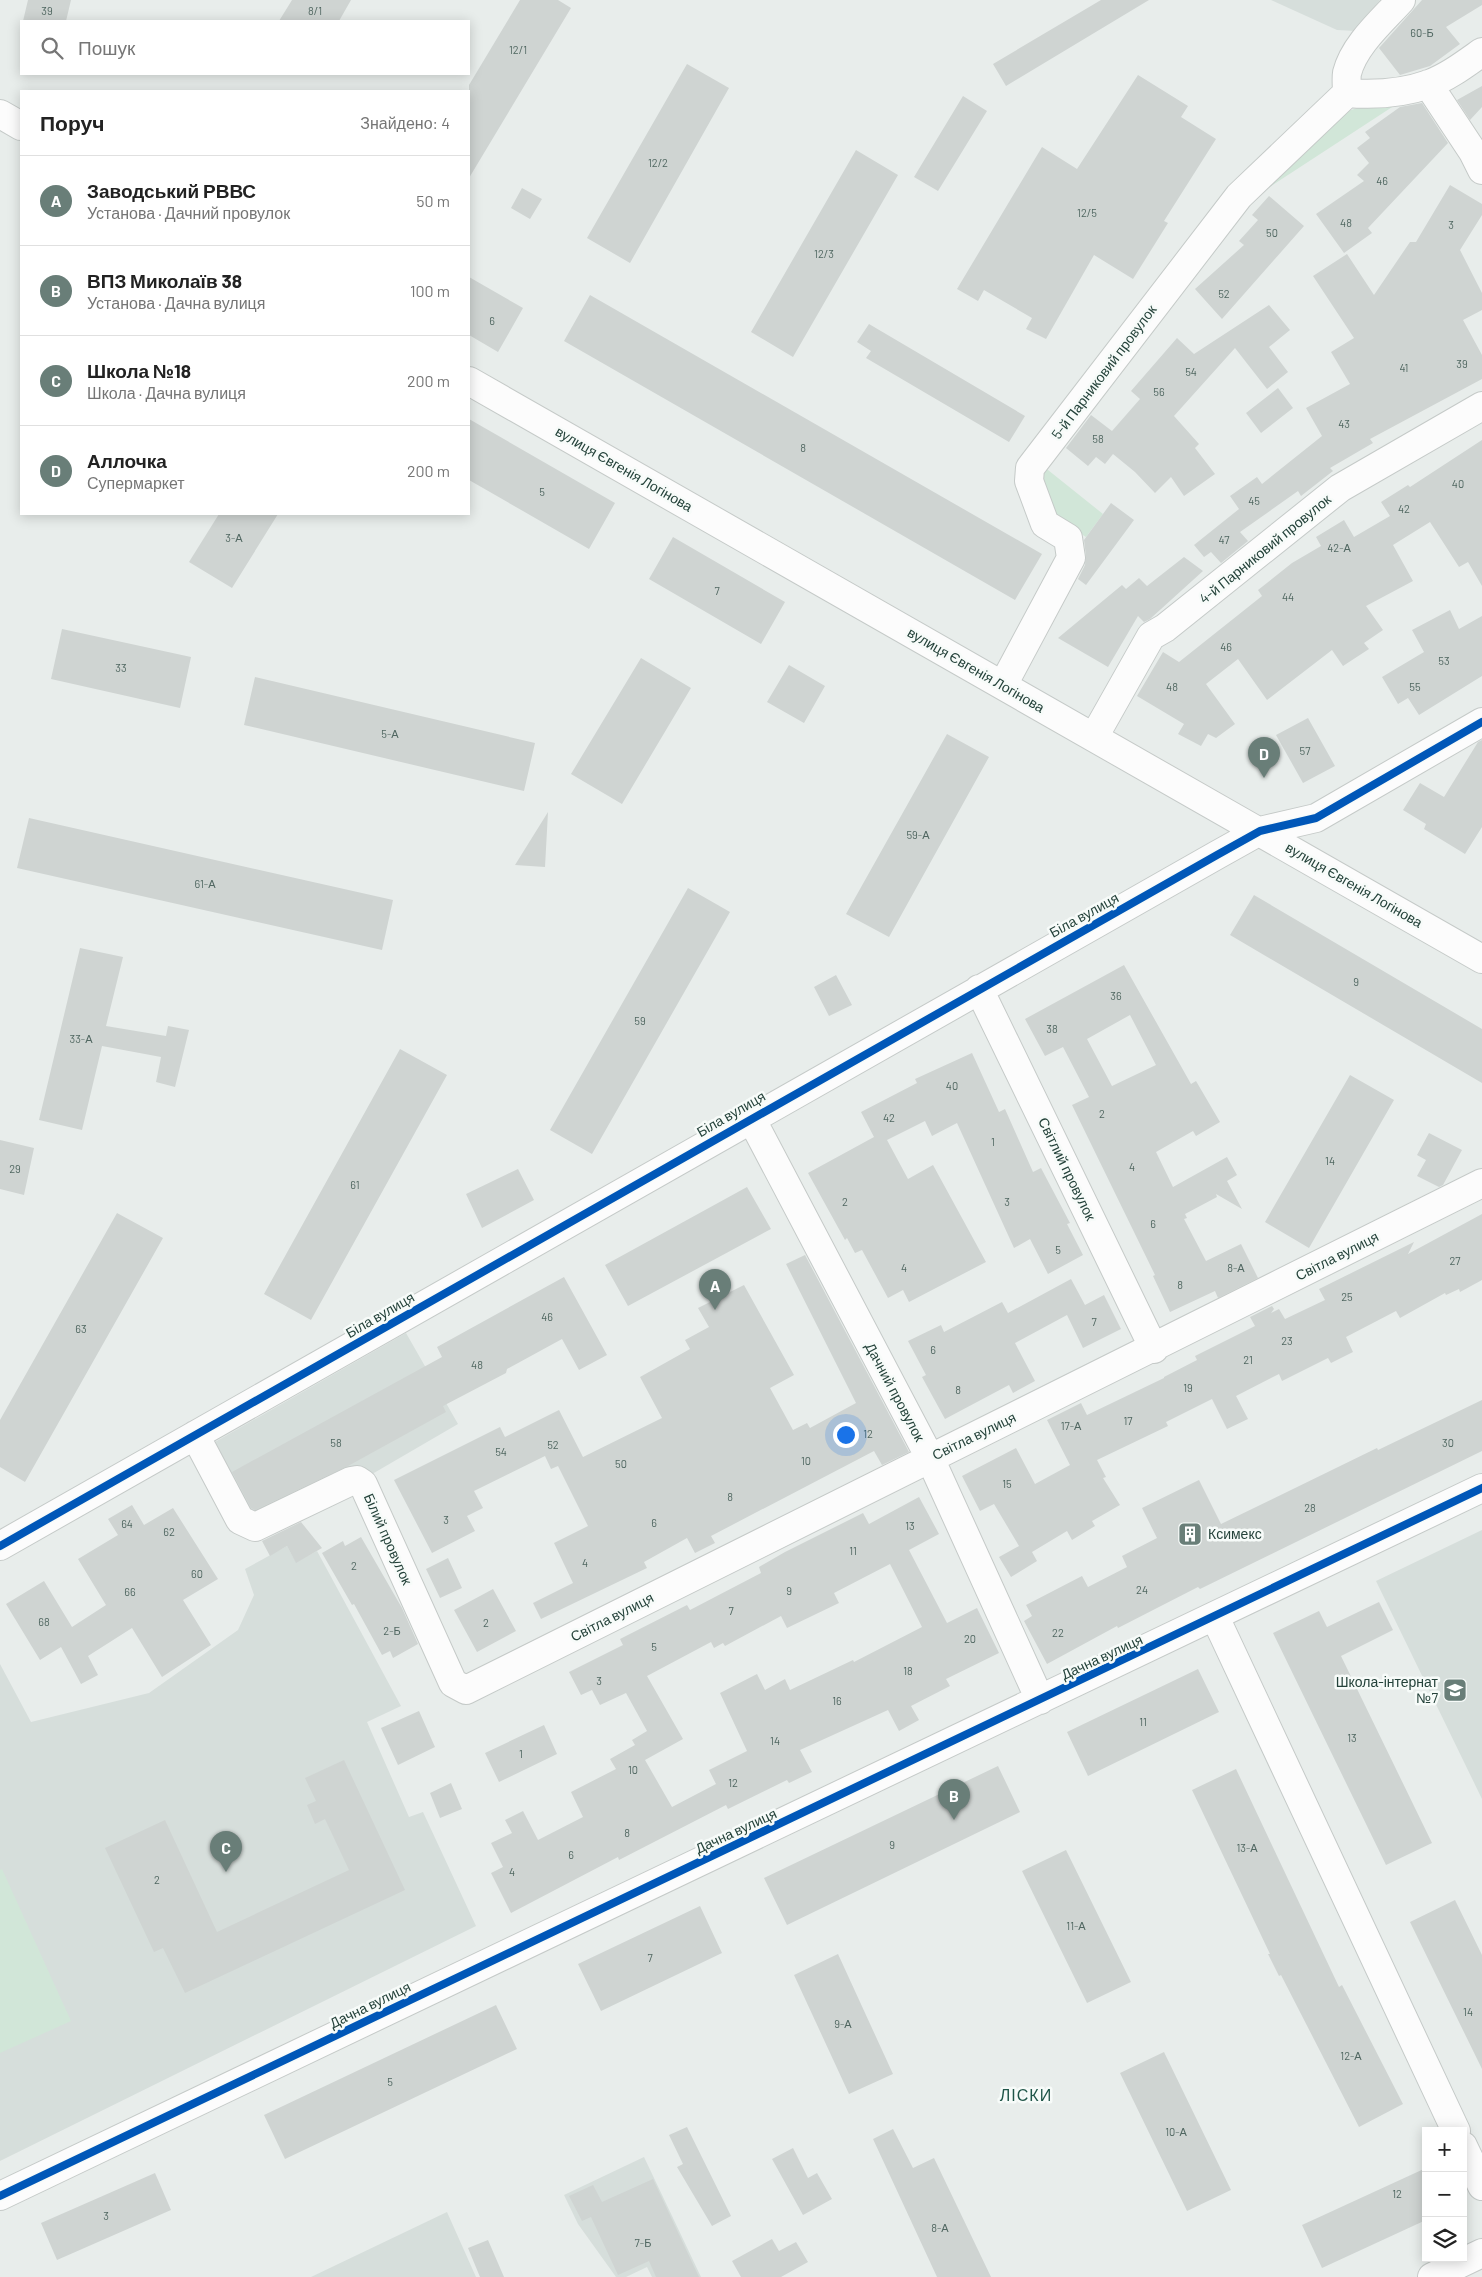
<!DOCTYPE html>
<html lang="uk">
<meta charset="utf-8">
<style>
body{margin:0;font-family:Barlow,sans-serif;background:#f6f6f6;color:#222}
.controls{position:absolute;right:15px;bottom:15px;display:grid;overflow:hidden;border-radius:0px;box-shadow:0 2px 12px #0003}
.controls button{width:45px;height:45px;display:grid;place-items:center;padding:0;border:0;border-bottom:1px solid #e0e0e0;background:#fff;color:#222;font:25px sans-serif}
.you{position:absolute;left:845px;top:1434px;width:18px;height:18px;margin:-12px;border:4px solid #fff;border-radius:50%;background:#1a73e8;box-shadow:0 0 0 8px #1a73e833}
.badge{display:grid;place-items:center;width:32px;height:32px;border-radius:50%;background:#697e78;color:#fff;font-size:16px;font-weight:700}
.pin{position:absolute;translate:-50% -41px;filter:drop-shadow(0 1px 2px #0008)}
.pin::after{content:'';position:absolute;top:26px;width:18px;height:15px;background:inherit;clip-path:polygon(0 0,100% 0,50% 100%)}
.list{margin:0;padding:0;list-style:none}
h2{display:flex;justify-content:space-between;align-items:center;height:65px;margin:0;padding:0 20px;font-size:21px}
h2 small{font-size:16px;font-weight:400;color:#767676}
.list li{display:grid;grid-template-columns:32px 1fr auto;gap:15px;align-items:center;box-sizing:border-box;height:90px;padding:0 20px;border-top:1px solid #e0e0e0}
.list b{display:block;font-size:19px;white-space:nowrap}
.list p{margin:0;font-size:16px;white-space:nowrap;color:#767676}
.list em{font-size:16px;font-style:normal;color:#767676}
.icon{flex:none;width:28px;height:28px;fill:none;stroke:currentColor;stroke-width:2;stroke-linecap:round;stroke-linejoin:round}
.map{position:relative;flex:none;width:1482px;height:2277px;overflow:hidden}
.search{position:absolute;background:#fff;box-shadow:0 2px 12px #0003;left:20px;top:20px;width:450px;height:55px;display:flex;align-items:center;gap:12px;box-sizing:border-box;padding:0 18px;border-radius:0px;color:#767676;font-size:19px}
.panel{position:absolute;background:#fff;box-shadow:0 2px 12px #0003;left:20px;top:90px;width:450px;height:425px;border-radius:0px}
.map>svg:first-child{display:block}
.built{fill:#d6dedb}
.green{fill:#d1e6d8}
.building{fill:#cfd4d2;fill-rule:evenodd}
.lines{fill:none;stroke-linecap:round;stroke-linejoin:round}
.minor-casing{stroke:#c5cac8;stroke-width:30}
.minor{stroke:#fcfcfc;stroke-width:28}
.cycleway-casing{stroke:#f7fbf9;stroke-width:11}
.cycleway{stroke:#0057b8;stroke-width:8}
.labels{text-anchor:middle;stroke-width:5;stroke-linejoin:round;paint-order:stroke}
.number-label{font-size:11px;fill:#506761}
.street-label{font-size:14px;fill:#24423a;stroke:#f7fbf9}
.poi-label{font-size:14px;fill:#24423a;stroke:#f7fbf9;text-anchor:start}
.quarter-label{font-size:16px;letter-spacing:1px;fill:#1f5548;stroke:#f7fbf9}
</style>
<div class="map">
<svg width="1482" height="2277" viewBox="0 0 1482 2277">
<rect width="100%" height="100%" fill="#e8edeb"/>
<!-- built -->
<path class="built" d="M1271,0H1380L1356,31L1337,30Z
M406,1333L458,1424L276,1530L252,1536L194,1454Z
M1482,1530V1799L1376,1581Z
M287,1546L296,1562L317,1551L401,1706L367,1722L409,1817L423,1812L476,1926L0,2161V1664L31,1722L149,1693L238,1630L254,1595L245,1569Z
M644,2157L701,2277H652L647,2267L626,2277H616L578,2224L564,2195Z
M447,2212L476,2277H311Z"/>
<!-- green -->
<path class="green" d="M1400,94L1409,96L1256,196L1342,113Z
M1043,466L1103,514L1086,537L1050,514L1041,480Z
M2,1869L71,2021L0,2053V1870Z"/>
<!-- building -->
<path class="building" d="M28,0H71L66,21H23Z
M292,0H351L339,21H279Z
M520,0H558L571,8L469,178V85Z
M1101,0H1149L1006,86L993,64Z
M1422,0H1482V5L1446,27L1460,44L1430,66L1400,75L1379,48Z
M687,64L729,88L630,263L587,238Z
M1138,75L1188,106L1181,117L1216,139L1164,221L1168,223L1133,279L1094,255L1046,339L1026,329L1032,318L984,290L978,301L957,289L1042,147L1077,169Z
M1482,86V107L1470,120L1457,100Z
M963,96L987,111L938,191L914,177Z
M1422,103L1448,143L1368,228L1372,233L1344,253L1316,214L1364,181L1357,175L1369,163L1357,148L1370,138L1365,132L1400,107Z
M856,150L898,175L793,357L751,332Z
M1450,185L1482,204V215L1460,250L1482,293V310L1463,320L1482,355V379L1370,439L1373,443L1330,468L1333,471L1301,496L1298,491L1240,532L1248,541L1221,563L1211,552L1204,557L1194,545L1239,509L1230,496L1257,477L1262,484L1322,436L1306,408L1350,384L1331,352L1354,338L1313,276L1347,254L1374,295L1410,242H1416Z
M522,188L542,199L530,219L511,208Z
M1269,196L1304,226L1222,319L1195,289L1244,245L1239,241L1258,220L1252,215Z
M469,277L523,308L498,352L469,335Z
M590,295L1042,554L1015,600L564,341Z
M1269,305L1290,330L1269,347L1288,372L1267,389L1235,348L1174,416L1199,444L1195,448L1215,474L1184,496L1171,477L1155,493L1135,472L1113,454L1105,464L1096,457L1088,466L1066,448L1091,415L1112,431L1140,399L1131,391L1177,338L1194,354Z
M869,324L1025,416L1009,442L866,358L871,351L857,342Z
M1278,388L1293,408L1261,433L1246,413Z
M469,419L615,503L589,549L469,480Z
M1482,440V586L1468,562L1459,567L1430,522L1393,545L1413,581L1366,606L1383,630L1364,643L1369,649L1343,666L1332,650L1267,700L1238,659L1206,684L1235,724L1216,738L1208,734L1201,746L1178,734L1184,724L1137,696L1163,652L1179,662L1262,596L1258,590L1292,563L1321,546L1316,537L1344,520L1354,537L1390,516L1381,502L1408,485L1410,487Z
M1111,503L1134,520L1086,585L1078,579L1085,565L1086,556L1084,540Z
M219,514H278L232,588L189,562Z
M673,537L785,602L761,644L649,579Z
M1184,557L1203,571L1150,619L1144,622L1138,616L1108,667L1058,638L1122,585L1126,589L1139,578L1147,586Z
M1450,610L1459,629L1482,616V676L1419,715L1408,698L1398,704L1382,677L1424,652L1412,630Z
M62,629L191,657L180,708L51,679Z
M641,658L691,688L622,804L571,774Z
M789,665L825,686L804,723L767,702Z
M255,677L535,743L524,791L244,725Z
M1308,718L1335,766L1303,783L1276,735Z
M947,734L989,757L889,937L846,914Z
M1482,740V827L1465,854L1424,829L1426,824L1403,810L1420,783L1444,797L1478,742Z
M548,812L545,867L515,865Z
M29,818L393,900L382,950L17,868Z
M688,888L730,912L592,1154L550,1130Z
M1254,895L1482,1029V1083L1230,935Z
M80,948L123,957L106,1026L166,1036L168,1026L189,1030L175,1087L156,1082L161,1057L102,1046L82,1130L39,1120Z
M1124,965L1191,1084L1196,1081L1220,1122L1196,1136L1193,1131L1156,1152L1173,1187L1227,1157L1237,1175L1227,1181L1242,1209L1216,1194L1217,1197L1185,1214L1187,1218L1184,1219L1206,1261L1241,1244L1258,1278L1218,1298L1215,1291L1170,1312L1153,1276L1155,1275L1072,1105L1089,1097L1063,1047L1045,1056L1025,1019ZM1130,1015L1156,1065L1112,1086L1087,1039Z
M836,975L852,1005L829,1016L814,987Z
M400,1049L447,1075L311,1320L264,1294Z
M972,1053L999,1112L1005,1109L1033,1172L1041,1168L1070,1223L1067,1224L1083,1255L1048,1274L1030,1239L1014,1248L957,1123L932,1136L925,1121L887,1140L908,1179L933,1165L986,1262L909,1302L903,1290L888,1298L862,1250L855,1253L847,1238L845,1240L808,1173L874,1137L861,1112L917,1083L915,1079Z
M1350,1075L1394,1100L1309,1248L1265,1222Z
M1429,1133L1462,1150L1443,1185L1439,1187L1417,1176L1426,1160L1417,1155Z
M0,1140L34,1148L24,1195L0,1189Z
M518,1169L534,1200L482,1228L466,1194Z
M747,1187L771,1229L628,1306L605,1265Z
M117,1213L163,1238L25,1482L0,1467V1420Z
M1482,1214V1280L1460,1292L1459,1289L1446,1295L1445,1293L1400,1318L1396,1311L1346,1337L1353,1352L1331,1363L1328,1358L1282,1381L1279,1374L1236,1396L1248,1419L1227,1429L1212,1399L1166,1422L1168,1426L1097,1460L1106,1477L1103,1478L1120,1505L1092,1521L1095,1526L1072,1540L1067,1531L1032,1552L1037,1561L1011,1577L999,1557L1019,1546L994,1504L980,1511L962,1476L1016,1448L1035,1484L1070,1465L1047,1420L1081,1403L1087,1415L1164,1378V1377L1197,1360L1195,1356L1255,1326L1250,1317L1272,1306L1274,1309L1271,1313L1279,1309L1285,1319L1325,1300L1319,1289L1414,1242L1408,1254Z
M805,1255L909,1452L882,1465L874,1451L711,1536L715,1543L695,1553L687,1538L644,1562L647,1568L541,1619L533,1603L573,1583L554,1543L588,1526L558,1466L551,1469L545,1456L474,1491L483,1508L467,1516L475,1531L432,1553L394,1480L500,1427L505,1437L559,1410L583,1457L662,1418L640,1377L690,1349L685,1340L709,1327L698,1308L744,1285L794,1375L770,1388L793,1430L807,1423L810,1428L856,1403L786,1264Z
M564,1277L607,1355L579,1370L562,1339L507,1369L506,1373L443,1406L446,1412L348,1466L255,1510L251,1508L232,1472L442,1357L437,1347Z
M1071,1279L1085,1305L1104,1295L1121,1329L1083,1348L1067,1315L1015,1343L1035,1381L1013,1393L1009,1385L945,1419L922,1377L926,1375L908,1341L941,1325L944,1332L1002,1302L1008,1313Z
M1482,1400V1451L1200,1589L1198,1587L1118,1628L1117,1626L1047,1664L1024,1621L1032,1616L1026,1605L1082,1576L1088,1587L1127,1567L1122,1556L1157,1538L1142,1508L1199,1480L1221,1524L1377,1448L1378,1450Z
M919,1497L939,1534L909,1550L947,1623L977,1608L999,1653L946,1679L950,1686L911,1706L919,1720L899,1731L888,1710L800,1750L812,1772L789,1783L787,1780L728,1809L726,1805L619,1860L618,1857L511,1913L491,1873L503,1867L491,1843L512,1833L505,1820L523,1811L538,1840L583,1817L571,1792L616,1769L610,1759L635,1745L632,1740L647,1731L626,1693L600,1705L592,1690L581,1695L569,1672L623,1645L620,1639L687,1605L690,1610L761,1573L759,1567L785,1552L863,1513L869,1524ZM890,1564L922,1627L854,1662L853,1660L790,1690L785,1679L765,1690L757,1674L720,1693L747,1751L709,1770L716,1784L672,1807L645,1760L683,1739L647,1676L711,1642L714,1648L723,1643L725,1646L781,1616L787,1628L839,1603L834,1593Z
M132,1505L144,1525L173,1508L218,1579L183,1600L211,1645L162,1677L132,1628L88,1656L98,1675L81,1684L61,1647L40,1660L6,1604L44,1581L72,1627L106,1605L78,1559L118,1535L108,1519Z
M301,1522L322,1548L296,1563L287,1546L270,1556L262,1541Z
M361,1537L402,1608L418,1644L393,1658L390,1651L382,1655L354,1604L352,1605L322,1553L343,1541L345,1546Z
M448,1558L462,1588L440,1598L426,1569Z
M493,1589L516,1631L477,1652L454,1610Z
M1379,1602L1393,1630L1341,1656L1432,1843L1386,1865L1273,1633L1319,1611L1327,1627Z
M1198,1669L1219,1712L1088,1776L1067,1732Z
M419,1711L435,1747L398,1765L381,1728Z
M544,1725L557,1754L499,1782L485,1753Z
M344,1760L405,1890L185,1993L163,1948L154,1952L105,1848L165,1820L217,1932L349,1870L325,1819L315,1824L307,1805L316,1801L305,1778Z
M998,1766L1020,1812L787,1925L764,1878Z
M1236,1769L1339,1987L1342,1985L1403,2104L1359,2127L1281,1975L1279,1976L1268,1954H1270L1192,1790Z
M451,1783L462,1809L440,1818L430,1793Z
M1066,1850L1131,1982L1087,2003L1022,1871Z
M1455,1900L1482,1955V2069L1410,1922Z
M700,1906L722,1953L601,2011L578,1964Z
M838,1954L893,2074L849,2094L794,1975Z
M496,2005L517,2049L285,2159L264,2115Z
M1164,2052L1231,2190L1187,2211L1120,2073Z
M687,2127L731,2216L712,2226L677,2167L683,2164L669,2135Z
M893,2129L913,2168L934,2158L991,2277H937L873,2139Z
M793,2148L808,2178L817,2173L832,2199L803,2215L772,2159Z
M1426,2168V2220L1322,2268L1302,2225Z
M155,2173L171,2210L57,2260L41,2223Z
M653,2179L699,2277H656L649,2261L618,2275L591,2217L582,2221L569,2196L593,2185L602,2202Z
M772,2239L779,2251L796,2242L808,2262L781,2277H741L732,2261Z
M488,2240L504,2277H480L468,2248Z"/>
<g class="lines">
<!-- minor casing -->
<g class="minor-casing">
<path id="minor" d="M1428,84L1473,152L1482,170
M1347,93C1373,95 1404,93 1429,84C1448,77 1465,64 1482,52
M0,114L21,126
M469,381L1482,959
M1003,685L1071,558L1068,538L1045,524L1029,481L1030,468L1239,196L1347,93C1347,87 1346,79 1347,73C1354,45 1382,21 1401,0
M1094,737L1151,636L1165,628L1340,488L1482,406
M979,989L1154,1349
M751,1118L930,1458L1040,1700
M195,1435L240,1520L255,1527L351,1481L357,1480L363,1484L453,1683L466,1690C805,1520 1145,1354 1482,1183
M0,1546L1217,855L1260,831L1316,818L1482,722
M1215,1617L1456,2131
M1463,2146L1482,2186
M0,2196L1482,1488
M1432,2277L1482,2253"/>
</g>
<!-- minor -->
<use href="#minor" class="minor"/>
<!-- cycleway casing -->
<g class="cycleway-casing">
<path id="cycleway" d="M0,1546L1217,855L1260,831L1316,818L1482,722
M0,2196L1482,1488"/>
</g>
<!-- cycleway -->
<use href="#cycleway" class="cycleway"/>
</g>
<!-- icons -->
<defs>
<g id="building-square" transform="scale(1.25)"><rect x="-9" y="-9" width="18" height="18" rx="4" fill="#697e78" stroke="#f7fbf9"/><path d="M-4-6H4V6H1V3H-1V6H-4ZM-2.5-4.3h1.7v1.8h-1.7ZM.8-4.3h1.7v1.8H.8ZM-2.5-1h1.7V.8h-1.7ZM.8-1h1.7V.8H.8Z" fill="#fff"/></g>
<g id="school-square" transform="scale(1.25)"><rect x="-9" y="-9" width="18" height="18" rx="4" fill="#697e78" stroke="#f7fbf9"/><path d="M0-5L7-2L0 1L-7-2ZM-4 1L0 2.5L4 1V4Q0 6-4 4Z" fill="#fff"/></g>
</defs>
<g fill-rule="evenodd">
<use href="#building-square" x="1190" y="1534"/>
<use href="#school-square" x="1455" y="1690"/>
</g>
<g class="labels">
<!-- number labels -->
<g class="number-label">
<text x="47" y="15">39</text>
<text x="315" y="15">8/1</text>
<text x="1422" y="37">60-Б</text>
<text x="518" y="54">12/1</text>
<text x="658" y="167">12/2</text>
<text x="1382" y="185">46</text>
<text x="1087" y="217">12/5</text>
<text x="1346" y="227">48</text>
<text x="1451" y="229">3</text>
<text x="1272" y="237">50</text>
<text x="824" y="258">12/3</text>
<text x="1224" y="298">52</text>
<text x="492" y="325">6</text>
<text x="1462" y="368">39</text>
<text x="1404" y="372">41</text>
<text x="1191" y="376">54</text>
<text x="1159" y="396">56</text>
<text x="1344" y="428">43</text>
<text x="1098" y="443">58</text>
<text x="803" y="452">8</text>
<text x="1458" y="488">40</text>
<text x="542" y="496">5</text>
<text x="1254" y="505">45</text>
<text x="1404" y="513">42</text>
<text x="234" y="542">3-А</text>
<text x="1224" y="544">47</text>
<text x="1339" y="552">42-А</text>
<text x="717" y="595">7</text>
<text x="1288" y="601">44</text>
<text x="1226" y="651">46</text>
<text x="1444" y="665">53</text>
<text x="121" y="672">33</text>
<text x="1172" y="691">48</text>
<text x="1415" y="691">55</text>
<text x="390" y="738">5-А</text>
<text x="1305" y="755">57</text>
<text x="918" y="839">59-А</text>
<text x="205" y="888">61-А</text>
<text x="1356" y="986">9</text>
<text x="1116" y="1000">36</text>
<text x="640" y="1025">59</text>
<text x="1052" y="1033">38</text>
<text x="81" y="1043">33-А</text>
<text x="952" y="1090">40</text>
<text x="1102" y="1118">2</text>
<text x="889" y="1122">42</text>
<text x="993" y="1146">1</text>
<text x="1330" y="1165">14</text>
<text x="1132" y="1171">4</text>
<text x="15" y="1173">29</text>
<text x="355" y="1189">61</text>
<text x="845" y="1206">2</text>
<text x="1007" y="1206">3</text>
<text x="1153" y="1228">6</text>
<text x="1058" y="1254">5</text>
<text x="1455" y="1265">27</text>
<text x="904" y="1272">4</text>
<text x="1236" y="1272">8-А</text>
<text x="1180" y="1289">8</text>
<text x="1347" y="1301">25</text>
<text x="547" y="1321">46</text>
<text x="1094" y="1326">7</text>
<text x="81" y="1333">63</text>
<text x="1287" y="1345">23</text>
<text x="933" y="1354">6</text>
<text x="1248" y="1364">21</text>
<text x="477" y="1369">48</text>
<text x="1188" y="1392">19</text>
<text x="958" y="1394">8</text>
<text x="1128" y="1425">17</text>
<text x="1071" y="1430">17-А</text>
<text x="868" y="1438">12</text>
<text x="336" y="1447">58</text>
<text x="1448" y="1447">30</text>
<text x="553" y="1449">52</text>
<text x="501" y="1456">54</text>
<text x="806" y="1465">10</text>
<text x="621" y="1468">50</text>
<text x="1007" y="1488">15</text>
<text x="730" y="1501">8</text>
<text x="1310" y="1512">28</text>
<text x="446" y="1524">3</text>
<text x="654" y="1527">6</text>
<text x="127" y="1528">64</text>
<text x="910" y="1530">13</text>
<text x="169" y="1536">62</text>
<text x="853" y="1555">11</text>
<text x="585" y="1567">4</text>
<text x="354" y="1570">2</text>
<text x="197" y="1578">60</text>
<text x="1142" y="1594">24</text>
<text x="789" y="1595">9</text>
<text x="130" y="1596">66</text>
<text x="731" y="1615">7</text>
<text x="44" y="1626">68</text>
<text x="486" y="1627">2</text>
<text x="392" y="1635">2-Б</text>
<text x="1058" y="1637">22</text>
<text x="970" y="1643">20</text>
<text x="654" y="1651">5</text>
<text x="908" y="1675">18</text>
<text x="599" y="1685">3</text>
<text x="837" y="1705">16</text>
<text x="1143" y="1726">11</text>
<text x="1352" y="1742">13</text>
<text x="775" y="1745">14</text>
<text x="521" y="1758">1</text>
<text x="633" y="1774">10</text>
<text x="733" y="1787">12</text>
<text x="627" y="1837">8</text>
<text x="892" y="1849">9</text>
<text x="1247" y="1852">13-А</text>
<text x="571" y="1859">6</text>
<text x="512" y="1876">4</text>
<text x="157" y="1884">2</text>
<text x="1076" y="1930">11-А</text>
<text x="650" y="1962">7</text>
<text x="1468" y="2016">14</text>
<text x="843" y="2028">9-А</text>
<text x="1351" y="2060">12-А</text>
<text x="390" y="2086">5</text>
<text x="1176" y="2136">10-А</text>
<text x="1397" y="2198">12</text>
<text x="106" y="2220">3</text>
<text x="940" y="2232">8-А</text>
<text x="643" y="2247">7-Б</text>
</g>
<!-- street labels -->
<g class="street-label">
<text transform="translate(1104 372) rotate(-53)" y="5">5-й Парниковий провулок</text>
<text transform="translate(624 469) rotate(30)" y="5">вулиця Євгенія Логінова</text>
<text transform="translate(1265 549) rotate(-39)" y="5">4-й Парниковий провулок</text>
<text transform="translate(976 670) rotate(30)" y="5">вулиця Євгенія Логінова</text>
<text transform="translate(1354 885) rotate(30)" y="5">вулиця Євгенія Логінова</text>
<text transform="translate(1084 915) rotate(-29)" y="5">Біла вулиця</text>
<text transform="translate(731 1114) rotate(-30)" y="5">Біла вулиця</text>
<text transform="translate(1067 1169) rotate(64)" y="5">Світлий провулок</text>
<text transform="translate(1337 1256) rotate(-27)" y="5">Світла вулиця</text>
<text transform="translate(380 1315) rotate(-30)" y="5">Біла вулиця</text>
<text transform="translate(895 1392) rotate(62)" y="5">Дачний провулок</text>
<text transform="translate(974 1436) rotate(-26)" y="5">Світла вулиця</text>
<text transform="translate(388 1539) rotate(66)" y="5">Білий провулок</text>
<text transform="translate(612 1617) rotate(-27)" y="5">Світла вулиця</text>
<text transform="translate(1102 1657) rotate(-25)" y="5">Дачна вулиця</text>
<text transform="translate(736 1831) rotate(-25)" y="5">Дачна вулиця</text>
<text transform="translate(370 2005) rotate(-26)" y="5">Дачна вулиця</text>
</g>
<!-- poi labels -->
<g class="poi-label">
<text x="1208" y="1539">Ксимекс</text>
<text x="1438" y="1687" text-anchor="end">Школа-інтернат<tspan x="1438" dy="16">№7</tspan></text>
</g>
<!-- quarter labels -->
<g class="quarter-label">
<text x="1026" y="2101">ЛІСКИ</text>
</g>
</g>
</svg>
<div class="controls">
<button>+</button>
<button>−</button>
<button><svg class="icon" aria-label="layers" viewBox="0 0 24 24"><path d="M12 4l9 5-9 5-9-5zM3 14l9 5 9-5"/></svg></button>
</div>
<div class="you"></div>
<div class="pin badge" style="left:715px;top:1310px">A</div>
<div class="pin badge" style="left:954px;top:1820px">B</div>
<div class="pin badge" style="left:226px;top:1872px">C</div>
<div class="pin badge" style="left:1264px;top:778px">D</div>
<div class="search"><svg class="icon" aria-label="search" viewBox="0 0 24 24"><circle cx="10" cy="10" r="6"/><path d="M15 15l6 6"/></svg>Пошук</div>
<section class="panel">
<h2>Поруч<small>Знайдено: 4</small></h2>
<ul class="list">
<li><span class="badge">A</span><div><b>Заводський РВВС</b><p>Установа · Дачний провулок</p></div><em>50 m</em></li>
<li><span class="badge">B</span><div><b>ВПЗ Миколаїв 38</b><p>Установа · Дачна вулиця</p></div><em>100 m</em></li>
<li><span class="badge">C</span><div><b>Школа №18</b><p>Школа · Дачна вулиця</p></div><em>200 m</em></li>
<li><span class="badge">D</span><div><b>Аллочка</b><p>Супермаркет</p></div><em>200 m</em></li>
</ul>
</section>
</div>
